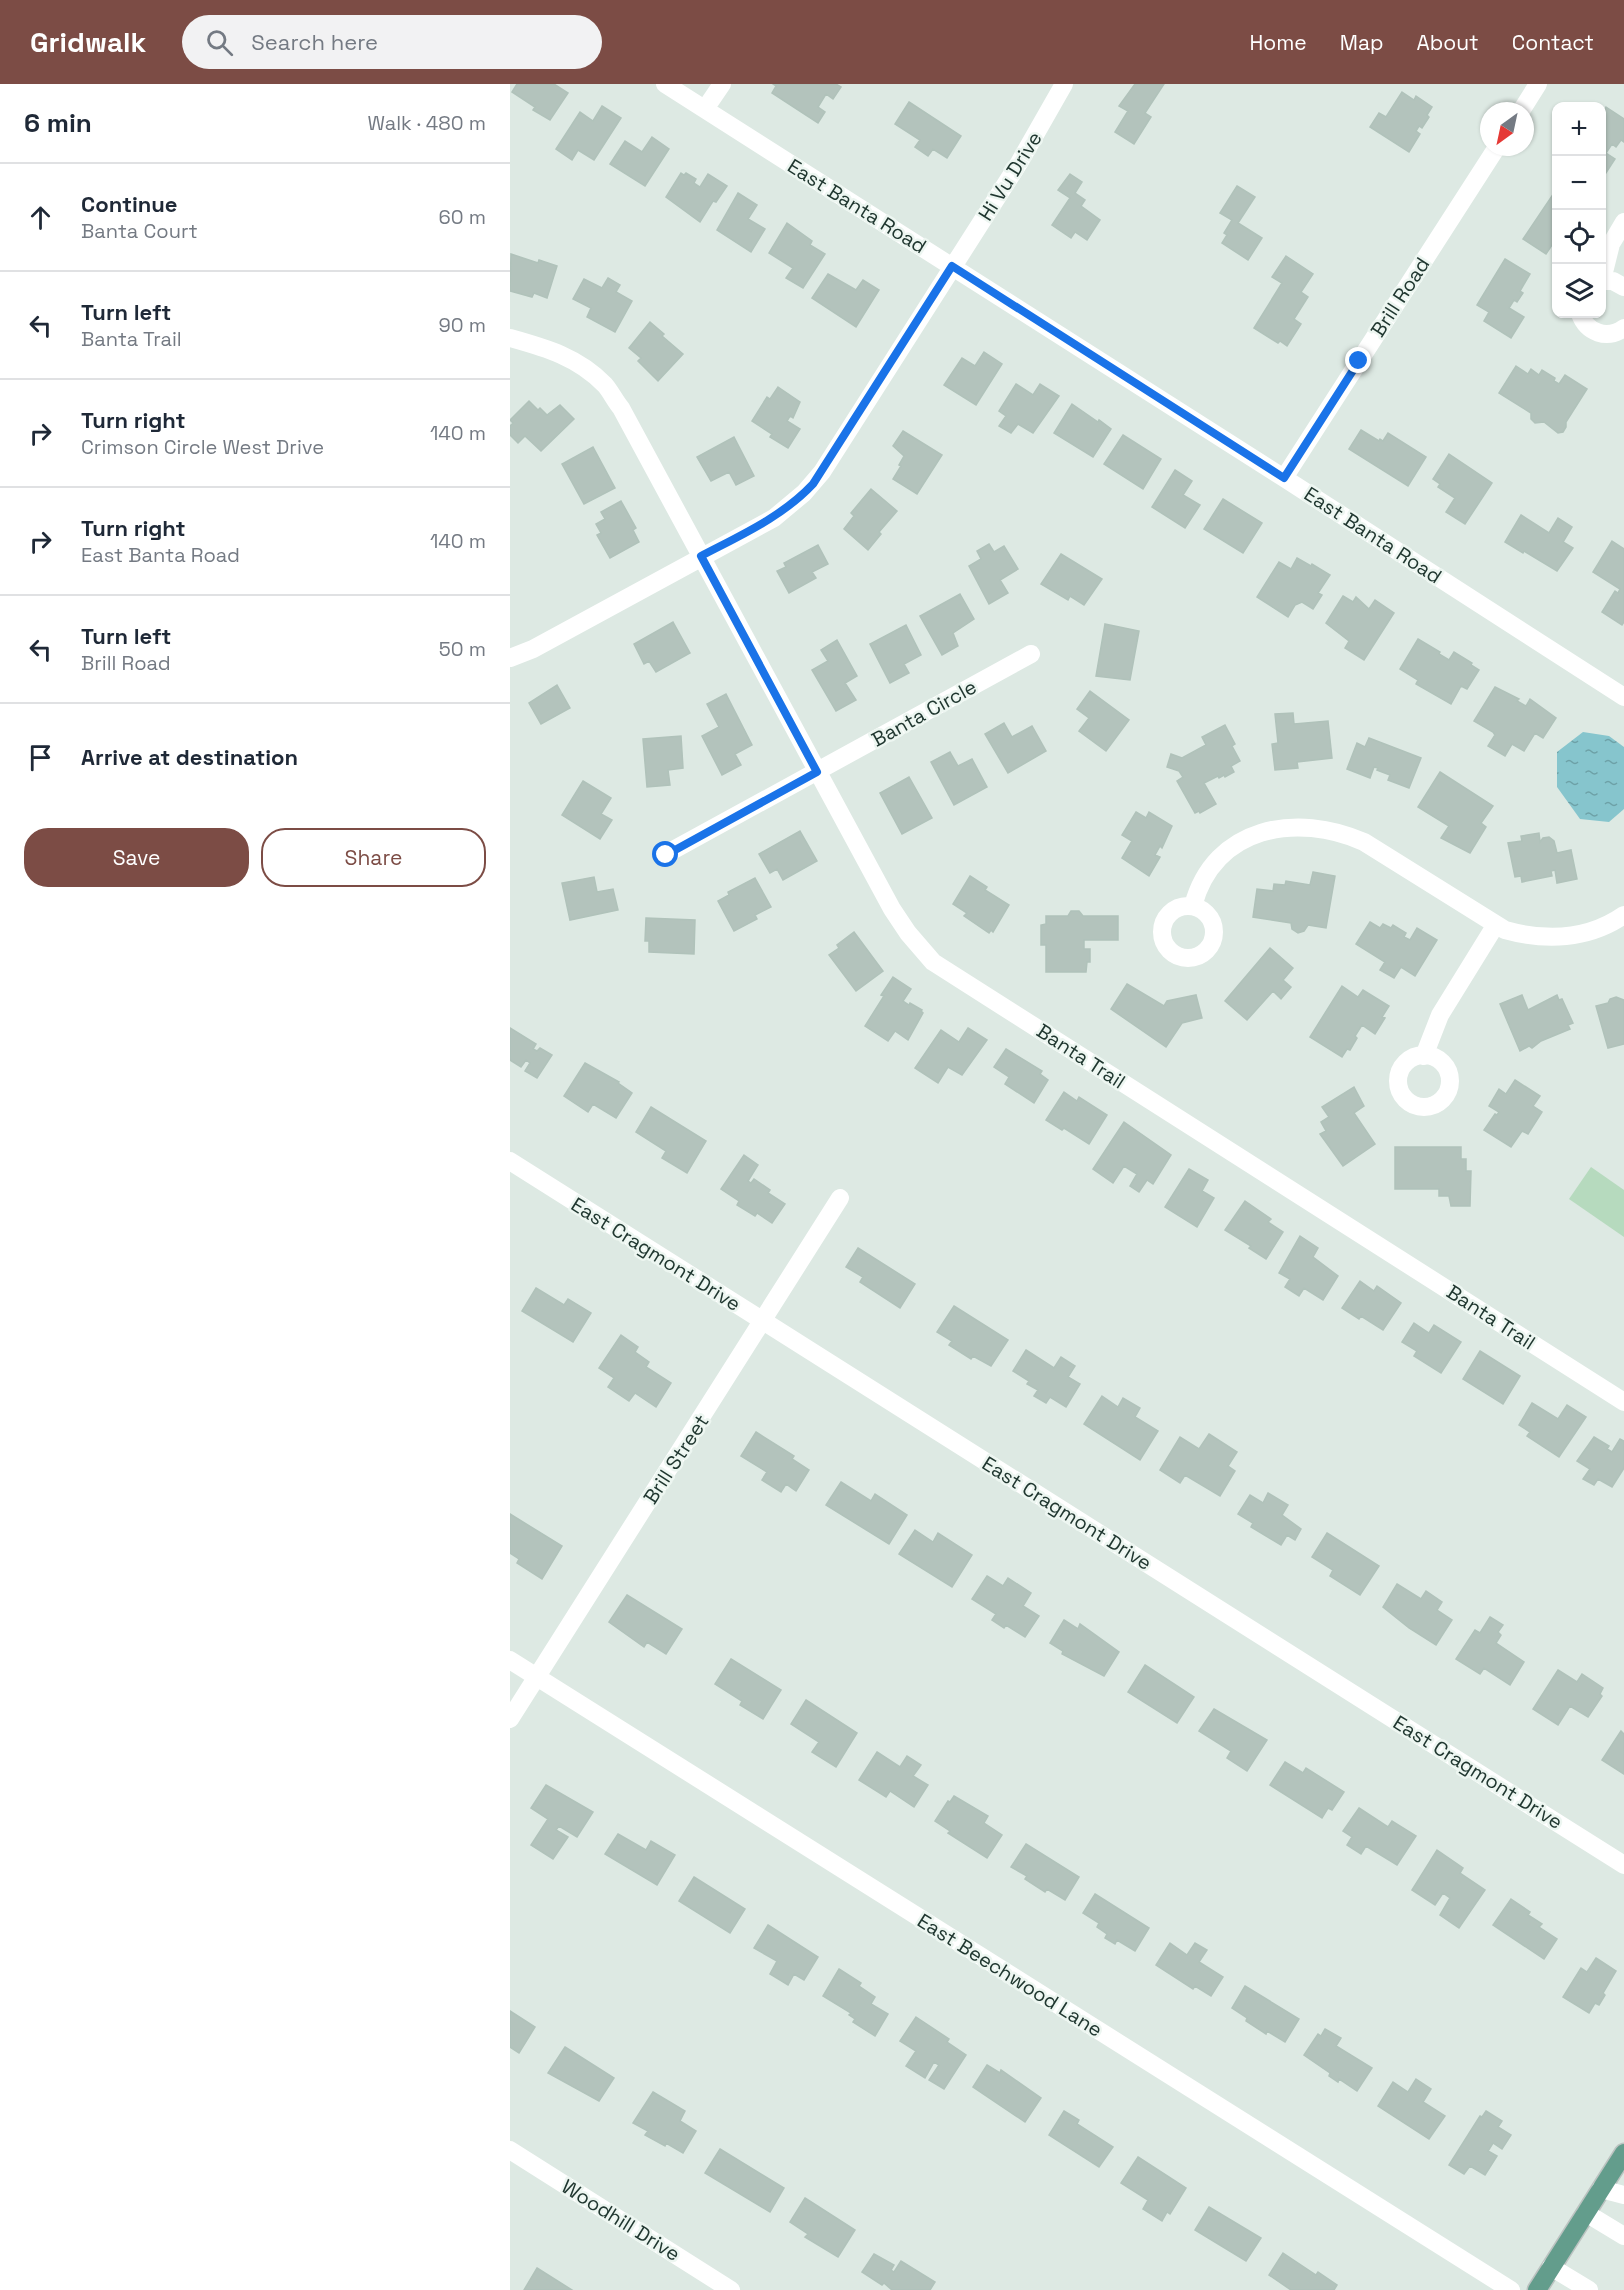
<!DOCTYPE html>
<meta charset="utf-8">
<style>
body{margin:0;font-family:"Space Grotesk",sans-serif;background:#f2f2f3;color:#1f2937}
.controls{position:absolute;right:18px;top:18px;display:grid;overflow:hidden;border-radius:12px;box-shadow:0 2px 4px #0004}
.controls button{width:54px;height:54px;display:grid;place-items:center;padding:0;border:0;border-bottom:2px solid #e0e1e3;background:#fff;color:#1f2937;font:30px sans-serif}
.compass{position:absolute;left:970px;top:18px;width:54px;height:54px;border-radius:50%;background:#fff;box-shadow:0 2px 4px #0004;rotate:213deg}
.stop{position:absolute;width:18px;height:18px;margin:-14px;border:4px solid #1a73e8;border-radius:50%;background:#fff}
.stop.end{background:#1a73e8;border-color:#fff;box-shadow:0 2px 6px #0008}
.list{margin:0;padding:0;list-style:none}
h2{display:flex;justify-content:space-between;align-items:center;height:78px;margin:0;padding:0 24px;font-size:26px}
h2 small{font-size:20px;font-weight:400;color:#747a83}
.list li{display:grid;grid-template-columns:39px 1fr auto;gap:18px;align-items:center;box-sizing:border-box;height:108px;padding:0 24px;border-top:2px solid #e0e1e3}
.list b{display:block;font-size:22px;white-space:nowrap}
.list p{margin:0;font-size:20px;white-space:nowrap;color:#747a83}
.list em{font-size:20px;font-style:normal;color:#747a83}
.actions{display:flex;gap:12px;padding:18px 24px}
.actions a{flex:1;padding:14px 0;border:2px solid #7c4c45;border-radius:24px;text-align:center;font-size:21px;color:#7c4c45}
.actions .main{background:#7c4c45;color:#fff}
.icon{flex:none;width:33px;height:33px;fill:none;stroke:currentColor;stroke-width:2;stroke-linecap:round;stroke-linejoin:round}
.map{position:relative;flex:none;width:1114px;height:2206px;overflow:hidden}
header{display:flex;align-items:center;gap:36px;box-sizing:border-box;height:84px;padding:0 30px;background:#7c4c45;color:#fff}
header strong{font-size:28px}
nav{display:flex;gap:33px;margin-inline-start:auto;font-size:21px}
.search{width:420px;height:54px;background:#f2f2f3;display:flex;align-items:center;gap:15px;box-sizing:border-box;padding:0 21px;border-radius:33px;color:#747a83;font-size:22px}
main{display:flex}
aside{flex:1;background:#fff}
.map>svg:first-child{display:block}
.pitch{fill:#b6dabe}
.water{fill:url(#water-ripples)}
.building{fill:#b3c3bc;stroke:#b0c2ba;stroke-width:1.5}
.lines{fill:none;stroke-linecap:round;stroke-linejoin:round}
.major-casing{stroke:#bcc3c1;stroke-width:21}
.minor{stroke:#fff;stroke-width:18}
.major{stroke:#639d8c;stroke-width:18}
.route{stroke:#1a73e8;stroke-width:8}
.labels{text-anchor:middle;stroke-width:5;stroke-linejoin:round;paint-order:stroke}
.street-label{font-size:20px;fill:#203730;stroke:#edf6f1}
</style>
<header>
<strong>Gridwalk</strong>
<div class="search"><svg class="icon" aria-label="search" viewBox="0 0 24 24"><circle cx="10" cy="10" r="6"/><path d="M15 15l6 6"/></svg>Search here</div>
<nav><a>Home</a><a>Map</a><a>About</a><a>Contact</a></nav>
</header>
<main>
<aside>
<h2>6 min<small>Walk · 480 m</small></h2>
<ul class="list">
<li><svg class="icon" aria-label="ahead" viewBox="0 0 24 24"><path d="M12 20V5M6 11l6-6 6 6"/></svg><div><b>Continue</b><p>Banta Court</p></div><em>60 m</em></li>
<li><svg class="icon" aria-label="left" viewBox="0 0 24 24"><path d="M17 20v-9H6M10 6l-5 5 5 5"/></svg><div><b>Turn left</b><p>Banta Trail</p></div><em>90 m</em></li>
<li><svg class="icon" aria-label="right" viewBox="0 0 24 24"><path d="M7 20v-9h11M14 6l5 5-5 5"/></svg><div><b>Turn right</b><p>Crimson Circle West Drive</p></div><em>140 m</em></li>
<li><svg class="icon" aria-label="right" viewBox="0 0 24 24"><path d="M7 20v-9h11M14 6l5 5-5 5"/></svg><div><b>Turn right</b><p>East Banta Road</p></div><em>140 m</em></li>
<li><svg class="icon" aria-label="left" viewBox="0 0 24 24"><path d="M17 20v-9H6M10 6l-5 5 5 5"/></svg><div><b>Turn left</b><p>Brill Road</p></div><em>50 m</em></li>
<li><svg class="icon" aria-label="arrive" viewBox="0 0 24 24"><path d="M6 21V4h12l-3 4 3 4H6"/></svg><div><b>Arrive at destination</b></div></li>
</ul>
<div class="actions"><a class="main">Save</a><a>Share</a></div>
</aside>
<div class="map">
<svg width="1114" height="2206" viewBox="0 0 1114 2206">
<defs>
<pattern id="water-ripples" width="26" height="14" patternUnits="userSpaceOnUse" patternTransform="scale(1.5)"><rect width="26" height="14" fill="#86c5cd"/><path d="M2 4q2-2 4 0t4 0M15 11q2-2 4 0t4 0" fill="none" stroke="#6da1a7"/></pattern>
</defs>
<rect width="100%" height="100%" fill="#dde9e3"/>
<!-- pitch -->
<path class="pitch" d="M1081,1083L1114,1106V1153L1059,1115Z"/>
<!-- water -->
<path class="water" d="M1073,648L1099,652L1114,663V725L1099,738L1070,735L1047,703V668Z"/>
<!-- building -->
<path class="building" d="M7,0H44L58,9L40,36L23,26L25,23L2,8Z
M263,0H326L331,3L323,15L316,10L308,23L315,28L308,39L262,9L266,2Z
M625,0H654L635,29L641,33L624,60L605,48L618,27L609,22Z
M892,8L904,16L906,12L922,23L917,31L919,33L912,44L909,42L906,47L910,50L899,68L860,43L869,29L876,33Z
M399,18L451,52L437,74L423,65L418,72L405,63L410,56L385,40Z
M92,22L111,34L84,76L68,66L62,76L46,65L70,28L83,37Z
M1096,23L1114,35V58L1111,56L1106,63L1102,60L1096,69L1105,75L1092,95V29Z
M142,53L159,65L135,102L100,80L115,57L132,68Z
M171,89L174,91L176,89L186,95L184,99L190,103L198,90L217,102L206,118L203,117L190,138L156,113Z
M560,90L572,98L565,109L575,116L571,122L590,136L577,156L565,148L561,154L542,141L560,114L548,106Z
M727,102L745,113L728,139L752,154L738,176L712,159L717,151L714,149L722,136L710,129Z
M1046,106V155L1036,170L1013,155Z
M228,109L247,121L238,135L255,145L241,168L207,146Z
M277,139L302,157L300,161L315,170L293,204L276,194L283,184L259,169Z
M1,170L28,179L29,176L47,182L37,214L24,209L22,213L0,207Z
M776,172L803,190L791,208L798,213L784,235L791,240L777,262L770,257L768,259L744,244L772,199L762,193Z
M995,175L1020,190L1010,207L1013,209L1007,218L1004,216L999,224L1014,233L1001,254L974,237L979,228L967,221Z
M318,190L346,206L353,196L369,206L346,243L302,214Z
M98,194L110,201L106,208L122,217L105,248L77,233L81,224L63,215L74,195L92,204Z
M140,238L154,250L152,252L173,270L148,297L128,277L131,274L119,264Z
M474,268L492,280L466,321L434,301L452,274L465,282Z
M1006,282L1018,290L1021,285L1029,291L1032,286L1045,294L1044,297L1049,300L1055,291L1077,305L1056,338V343L1053,348L1048,349L1034,338L1025,339L1021,335V329L989,309Z
M506,300L523,311L530,300L549,312L523,349L508,340L501,349L489,342L496,332L489,327Z
M268,303L290,318L283,334L280,332L277,337L290,345L278,364L260,353L262,350L242,337L257,313L260,315Z
M19,317L28,326L30,324L37,331L50,321L64,335L31,367L15,352L8,359L0,351V342L3,339L0,336Z
M562,320L588,338L589,336L601,345L583,373L544,349Z
M851,346L869,357L870,355L873,357L878,349L916,373L898,402L839,365Z
M393,347L432,371L407,410L383,395L391,382L389,381L394,372L383,362Z
M613,351L651,375L633,405L594,380Z
M224,353L244,392L226,401L219,388L201,397L187,373Z
M83,363L105,404L74,420L52,380Z
M939,370L982,399L955,440L936,428L945,414L928,403L930,400L923,395Z
M665,386L682,397L673,411L690,421L675,444L642,423Z
M361,405L387,427L369,448L371,450L358,466L334,445L344,432L341,429Z
M713,415L752,439L733,469L694,445Z
M111,417L126,444L123,446L129,458L100,474L87,451L91,449L86,440L95,435L91,428Z
M1011,431L1039,449L1048,434L1062,443L1053,458L1063,464L1047,487L1014,467L1013,469L995,458Z
M1102,457L1114,465V538L1112,541L1092,528L1105,507L1108,509L1110,505L1083,488Z
M479,460L484,468L494,462L508,485L490,496L498,509L479,520L459,482L471,475L467,467Z
M308,461L318,480L302,488L306,494L279,509L267,487L276,483L274,479Z
M551,470L592,495L574,521L560,512L558,516L531,500Z
M787,474L801,482L802,480L820,491L808,509L812,511L803,525L792,518L785,521L778,533L747,513L769,478L781,485Z
M450,510L464,535L443,549L448,562L432,571L410,532Z
M833,512L843,518L846,513L859,525L865,516L884,529L854,576L835,564L839,557L816,539Z
M163,538L180,569L146,588L139,577L134,580L124,560Z
M595,540L629,547L620,596L586,592Z
M396,541L411,571L394,580L399,589L380,599L360,560Z
M908,555L930,568L929,570L939,576L944,568L962,579L961,581L969,586L957,605L951,602L941,620L906,600L908,596L890,585Z
M327,556L347,592L335,599L346,616L326,627L302,586L318,577L311,566Z
M47,601L60,624L31,640L19,619Z
M985,603L1009,615L1007,617L1016,622L1020,615L1046,634L1033,654L1025,649L1014,667L1002,660L995,672L978,662L985,651L983,648L964,637Z
M580,607L619,636L596,667L569,647L579,634L567,625Z
M216,610L242,661L225,670L231,681L212,691L192,652L209,643L197,620Z
M783,629L784,640L818,637L822,674L787,678L788,684L765,686L762,660L768,659L765,630Z
M494,639L502,653L522,642L536,667L498,689L475,650Z
M715,641L725,660L722,662L730,677L721,682L724,688L715,693L714,691L709,694L708,692L694,699L706,720L690,729L689,727L685,729L667,697L673,693L669,687L657,683L661,670L672,674L696,661L692,653Z
M171,652L173,684L158,686L160,701L137,703L133,655Z
M859,654L911,674L899,704L878,696L880,691L867,686L868,684L864,683L860,694L837,685L847,659L855,663Z
M440,668L448,682L462,675L477,703L444,721L421,678Z
M930,688L983,722L971,739L976,743L960,769L931,754L939,742L908,723Z
M399,693L422,734L392,750L370,709Z
M73,697L101,714L91,730L102,736L90,755L52,731Z
M626,728L636,734L639,728L662,742L652,764L650,762L645,771L650,773L639,792L612,774L622,757L612,751Z
M290,747L307,777L273,796L267,785L260,789L249,770Z
M1029,749L1030,758L1033,754L1039,753L1044,757L1047,769L1061,766L1067,795L1047,799L1045,786L1041,787L1042,792L1012,798L1011,792L1005,793L998,759L1012,757L1011,752Z
M803,788L825,792L816,844L798,841L794,847L788,849L782,845L781,839L743,833L747,805L763,807L764,800L775,801L776,797L800,801Z
M460,792L477,803L475,806L499,821L483,848L481,846L479,849L454,832L457,829L443,820Z
M84,793L87,808L103,805L108,826L60,836L52,799Z
M245,794L261,823L245,831L247,835L224,847L208,817L219,811L218,808Z
M561,827H569L573,832H608V856H574V865H580V878H577L576,888H536V861H531V841L536,840V832H558Z
M136,834L185,836L184,870L139,868V857H135Z
M860,838L870,844L873,840L881,844L883,841L896,849L894,853L900,856L907,844L927,856L905,892L891,883L884,894L870,886L875,878L846,860Z
M344,848L373,887L346,907L319,871L329,864L327,861Z
M760,864L783,884L773,896L781,903L771,915L763,907L737,936L715,917Z
M383,893L401,905L393,917L399,921L400,919L412,926L411,927L413,929L398,956L385,947L378,957L355,942L374,912L371,911Z
M617,900L654,922L657,917L686,911L692,934L672,939L656,963L601,925Z
M832,902L848,913L853,906L879,922L872,933L875,934L865,950L852,941L845,952L847,954L840,966L837,965L832,973L800,953Z
M1012,911L1018,926L1047,911L1049,916L1052,915L1063,939L1058,941L1060,945L1031,957L1022,964L1019,962L1010,967L990,920Z
M1106,913L1114,916V960L1098,964L1086,922L1098,919L1100,915Z
M0,944L26,960L23,965L27,967L30,964L42,971L27,994L15,987L20,979L16,976L11,983L0,976Z
M458,944L477,956L452,991L438,983L428,999L405,984L431,946L449,958Z
M496,965L532,987L530,990L538,996L524,1019L495,1000L499,993L484,983Z
M75,979L109,998L108,999L122,1009L106,1034L83,1020L78,1028L54,1012Z
M1005,996L1030,1012L1023,1022L1032,1028L1018,1050L1012,1047L1001,1063L974,1046L985,1030L987,1031L989,1028L979,1022L989,1005L996,1010Z
M844,1003L854,1022L844,1029L865,1060L833,1082L810,1050L816,1047L811,1038L819,1033L812,1023Z
M554,1008L567,1017L569,1013L597,1031L579,1060L554,1044L552,1046L536,1036Z
M141,1023L196,1057L177,1089L152,1074L156,1067L126,1048Z
M614,1038L661,1071L643,1100L637,1096L629,1108L620,1102L627,1090L614,1082L603,1099L583,1085Z
M885,1063H951V1075H956V1087H961L960,1122H941L939,1112H929V1105H885Z
M234,1071L248,1081L238,1097L241,1099L244,1095L260,1106L258,1109L275,1120L262,1139L247,1129L245,1132L227,1121L229,1117L211,1105Z
M679,1085L698,1096L692,1107L704,1114L687,1143L655,1123Z
M735,1117L761,1135L758,1138L773,1148L756,1175L739,1164L741,1162L715,1146Z
M790,1152L808,1164L803,1173L828,1192L813,1216L794,1204L789,1212L775,1203L780,1195L769,1189Z
M348,1164L405,1200L390,1224L350,1198L353,1193L336,1183Z
M850,1197L864,1207L867,1202L891,1219L873,1246L851,1232L849,1235L832,1224Z
M26,1204L54,1221L58,1215L81,1229L63,1258L12,1227Z
M444,1222L498,1256L481,1282L463,1272L461,1275L439,1261L442,1257L427,1248Z
M904,1239L919,1249L924,1241L951,1258L931,1289L904,1272L907,1267L892,1258Z
M111,1251L128,1263L125,1268L139,1278L136,1283L161,1299L146,1323L125,1309L119,1317L98,1303L104,1294L89,1284Z
M516,1266L544,1284L551,1273L565,1282L558,1293L570,1300L556,1323L540,1313L536,1319L524,1312L528,1306L517,1300L519,1297L503,1287Z
M970,1267L1010,1292L993,1320L953,1295Z
M592,1312L608,1323L613,1314L630,1324L625,1333L648,1347L630,1376L574,1340Z
M1022,1319L1048,1335L1057,1321L1076,1333L1049,1373L1017,1352L1020,1348L1009,1341Z
M246,1348L284,1372L282,1375L299,1386L286,1407L276,1400L271,1408L252,1396L257,1388L231,1372Z
M699,1350L727,1368L718,1382L725,1387L710,1412L675,1391L670,1399L650,1386L670,1353L689,1365Z
M1084,1353L1099,1362L1097,1365L1102,1368L1110,1355L1114,1357V1384L1102,1403L1088,1395L1084,1401L1073,1395L1080,1385L1067,1377Z
M331,1398L361,1417L365,1410L397,1431L379,1460L316,1421Z
M758,1409L778,1421L772,1431L791,1445L785,1456L777,1451L771,1461L741,1443L743,1439L728,1430L740,1411L753,1419Z
M0,1430L52,1462L32,1495L7,1479L9,1475L0,1469Z
M405,1446L423,1458L428,1449L462,1471L442,1503L389,1470Z
M817,1449L869,1482L850,1511L820,1492L823,1486L802,1473Z
M477,1492L493,1502L498,1494L521,1509L513,1522L529,1532L515,1553L496,1541L494,1544L482,1536L486,1530L462,1515Z
M887,1500L911,1515L916,1507L932,1518L927,1526L942,1536L926,1561L899,1544L873,1523Z
M117,1511L172,1545L156,1570L137,1558L134,1563L99,1538Z
M980,1533L993,1541L988,1548L991,1551L986,1559L1014,1578L1000,1601L974,1584L970,1590L946,1575L965,1546L970,1549Z
M554,1536L568,1545L570,1540L609,1568L594,1592L552,1570L553,1567L540,1559Z
M221,1575L271,1606L253,1635L230,1621L232,1617L205,1600Z
M635,1581L684,1613L667,1639L618,1608Z
M1048,1586L1067,1598L1072,1590L1093,1604L1090,1610L1092,1612L1078,1633L1060,1622L1048,1641L1023,1625Z
M296,1616L347,1649L326,1683L302,1668L309,1658L281,1640Z
M704,1625L757,1656L737,1687L717,1674L721,1667L689,1647Z
M1111,1647L1114,1650V1690L1092,1676Z
M367,1668L390,1683L397,1672L411,1681L403,1692L418,1701L404,1723L380,1707L376,1713L349,1696Z
M775,1678L793,1689L796,1684L834,1708L822,1726L818,1724L812,1734L760,1701Z
M36,1701L83,1728L67,1753L49,1742L46,1746L58,1753L43,1775L21,1761L38,1735L21,1724Z
M444,1712L478,1732L474,1739L492,1751L477,1774L438,1749L440,1747L425,1737L438,1717L440,1718Z
M849,1724L878,1743L882,1737L906,1752L887,1781L856,1762L851,1770L837,1761L842,1753L833,1747Z
M108,1750L136,1766L141,1757L165,1771L147,1801L95,1770Z
M516,1760L569,1793L555,1816L537,1805L535,1808L515,1795L517,1792L501,1783Z
M927,1766L953,1784L950,1789L975,1806L949,1844L930,1831L940,1814L933,1809L925,1821L902,1806Z
M184,1793L235,1825L220,1849L169,1817Z
M585,1810L639,1844L625,1867L607,1856L605,1860L595,1854L597,1850L587,1843L589,1839L573,1829Z
M1001,1815L1020,1828L1018,1831L1032,1840L1029,1843L1047,1855L1034,1875L983,1841Z
M258,1841L308,1873L294,1896L284,1890L278,1901L260,1890L267,1877L244,1864Z
M660,1859L677,1871L685,1859L697,1866L689,1878L713,1893L701,1912L685,1902L683,1905L646,1881Z
M1086,1874L1106,1887L1093,1909L1095,1911L1089,1921L1085,1919L1079,1929L1053,1913L1071,1884L1077,1888Z
M329,1885L351,1899L349,1902L365,1913L361,1920L378,1930L365,1952L343,1938L345,1935L339,1931L341,1929L313,1912Z
M735,1902L789,1935L775,1958L757,1947L756,1950L736,1937L737,1934L722,1924Z
M0,1927L25,1943L9,1969L0,1963Z
M406,1933L439,1955L437,1958L456,1971L434,2005L419,1996L429,1981L424,1978L415,1994L396,1982L406,1967L390,1957Z
M815,1945L831,1954L826,1962L862,1984L847,2007L829,1995L828,1998L819,1992L820,1989L794,1971L808,1950L811,1952Z
M55,1963L104,1994L89,2017L38,1989Z
M477,1981L490,1989L491,1986L531,2014L515,2038L463,2003Z
M906,1995L921,2005L913,2018L935,2032L919,2055L868,2022L883,1998L898,2008Z
M143,2008L175,2027L170,2037L186,2047L173,2069L156,2059L155,2062L135,2051L138,2047L123,2039Z
M554,2027L569,2036L567,2040L603,2063L589,2083L539,2051Z
M976,2027L992,2037L988,2043L1001,2051L992,2065L983,2059L978,2067L987,2072L975,2091L960,2082L954,2090L939,2081L970,2032L972,2033Z
M210,2065L274,2104L260,2128L195,2089Z
M628,2073L676,2104L660,2130L657,2128L652,2137L633,2125L638,2116L611,2099Z
M295,2114L345,2146L328,2173L295,2153L298,2150L280,2138Z
M699,2123L751,2154L736,2177L685,2146Z
M773,2169L806,2191L808,2188L827,2201L824,2206H781L759,2191Z
M364,2170L384,2181L381,2186L384,2188L391,2177L425,2198L420,2206H382L374,2199L372,2201L352,2188Z
M27,2184L62,2206H14Z"/>
<g class="lines">
<!-- major casing -->
<g class="major-casing">
<path id="major" d="M1027,2206L1114,2069"/>
</g>
<!-- minor -->
<path class="minor" d="M155,0L774,394L1114,613
M195,25L212,0
M1011,27L1028,0
M1092,196L1101,160L1114,138
M1092,197H1103L1114,203
M1070,230C1077,249 1097,256 1114,244
M0,254C36,264 68,273 95,301C101,308 105,317 111,324L382,825L398,849L423,878L1114,1318
M774,394L987,63
M0,574L23,565L264,434L294,409L312,388L509,79L554,0
M156,770L521,570
M683,822C704,742 787,728 854,758L995,846C1035,857 1078,856 1114,831
M652 848a26 26 0 1 1 52 0a26 26 0 1 1-52 0Z
M888 997a26 26 0 1 1 52 0a26 26 0 1 1-52 0Z
M914,972L930,931L985,842
M0,1077L1114,1781
M0,1576L1001,2206
M0,1635L330,1114
M0,2066L221,2206
M1091,2105L1114,2111
M1076,2129L1114,2152
M1041,2183L1079,2206"/>
<!-- major -->
<use href="#major" class="major"/>
</g>
<g class="lines">
<!-- route -->
<path class="route" d="M156,771L307,688L191,472C231,451 272,433 303,400L442,182L774,394L849,277"/>
</g>
<g class="labels">
<!-- street labels -->
<g class="street-label">
<text transform="translate(500 92) rotate(-58)" y="7">Hi Vu Drive</text>
<text transform="translate(347 122) rotate(32)" y="7">East Banta Road</text>
<text transform="translate(890 213) rotate(-57)" y="7">Brill Road</text>
<text transform="translate(863 451) rotate(33)" y="7">East Banta Road</text>
<text transform="translate(414 629) rotate(-29)" y="7">Banta Circle</text>
<text transform="translate(571 972) rotate(33)" y="7">Banta Trail</text>
<text transform="translate(146 1170) rotate(32)" y="7">East Cragmont Drive</text>
<text transform="translate(981 1233) rotate(33)" y="7">Banta Trail</text>
<text transform="translate(166 1375) rotate(-57)" y="7">Brill Street</text>
<text transform="translate(557 1429) rotate(32)" y="7">East Cragmont Drive</text>
<text transform="translate(968 1688) rotate(32)" y="7">East Cragmont Drive</text>
<text transform="translate(500 1891) rotate(32)" y="7">East Beechwood Lane</text>
<text transform="translate(111 2136) rotate(32)" y="7">Woodhill Drive</text>
</g>
</g>
</svg>
<div class="controls">
<button>+</button>
<button>−</button>
<button><svg class="icon" aria-label="locate" viewBox="0 0 24 24"><circle cx="12" cy="12" r="6"/><path d="M12 2v4M12 18v4M2 12h4M18 12h4"/></svg></button>
<button><svg class="icon" aria-label="layers" viewBox="0 0 24 24"><path d="M12 4l9 5-9 5-9-5zM3 14l9 5 9-5"/></svg></button>
</div>
<svg class="compass" viewBox="-18 -18 36 36"><path d="M0-13l5 13h-10z" fill="#e53935"/><path d="M0 13l5-13h-10z" fill="#747a83"/></svg>
<div class="stop" style="left:156px;top:771px"></div>
<div class="stop end" style="left:849px;top:277px"></div>
</div>
</main>
